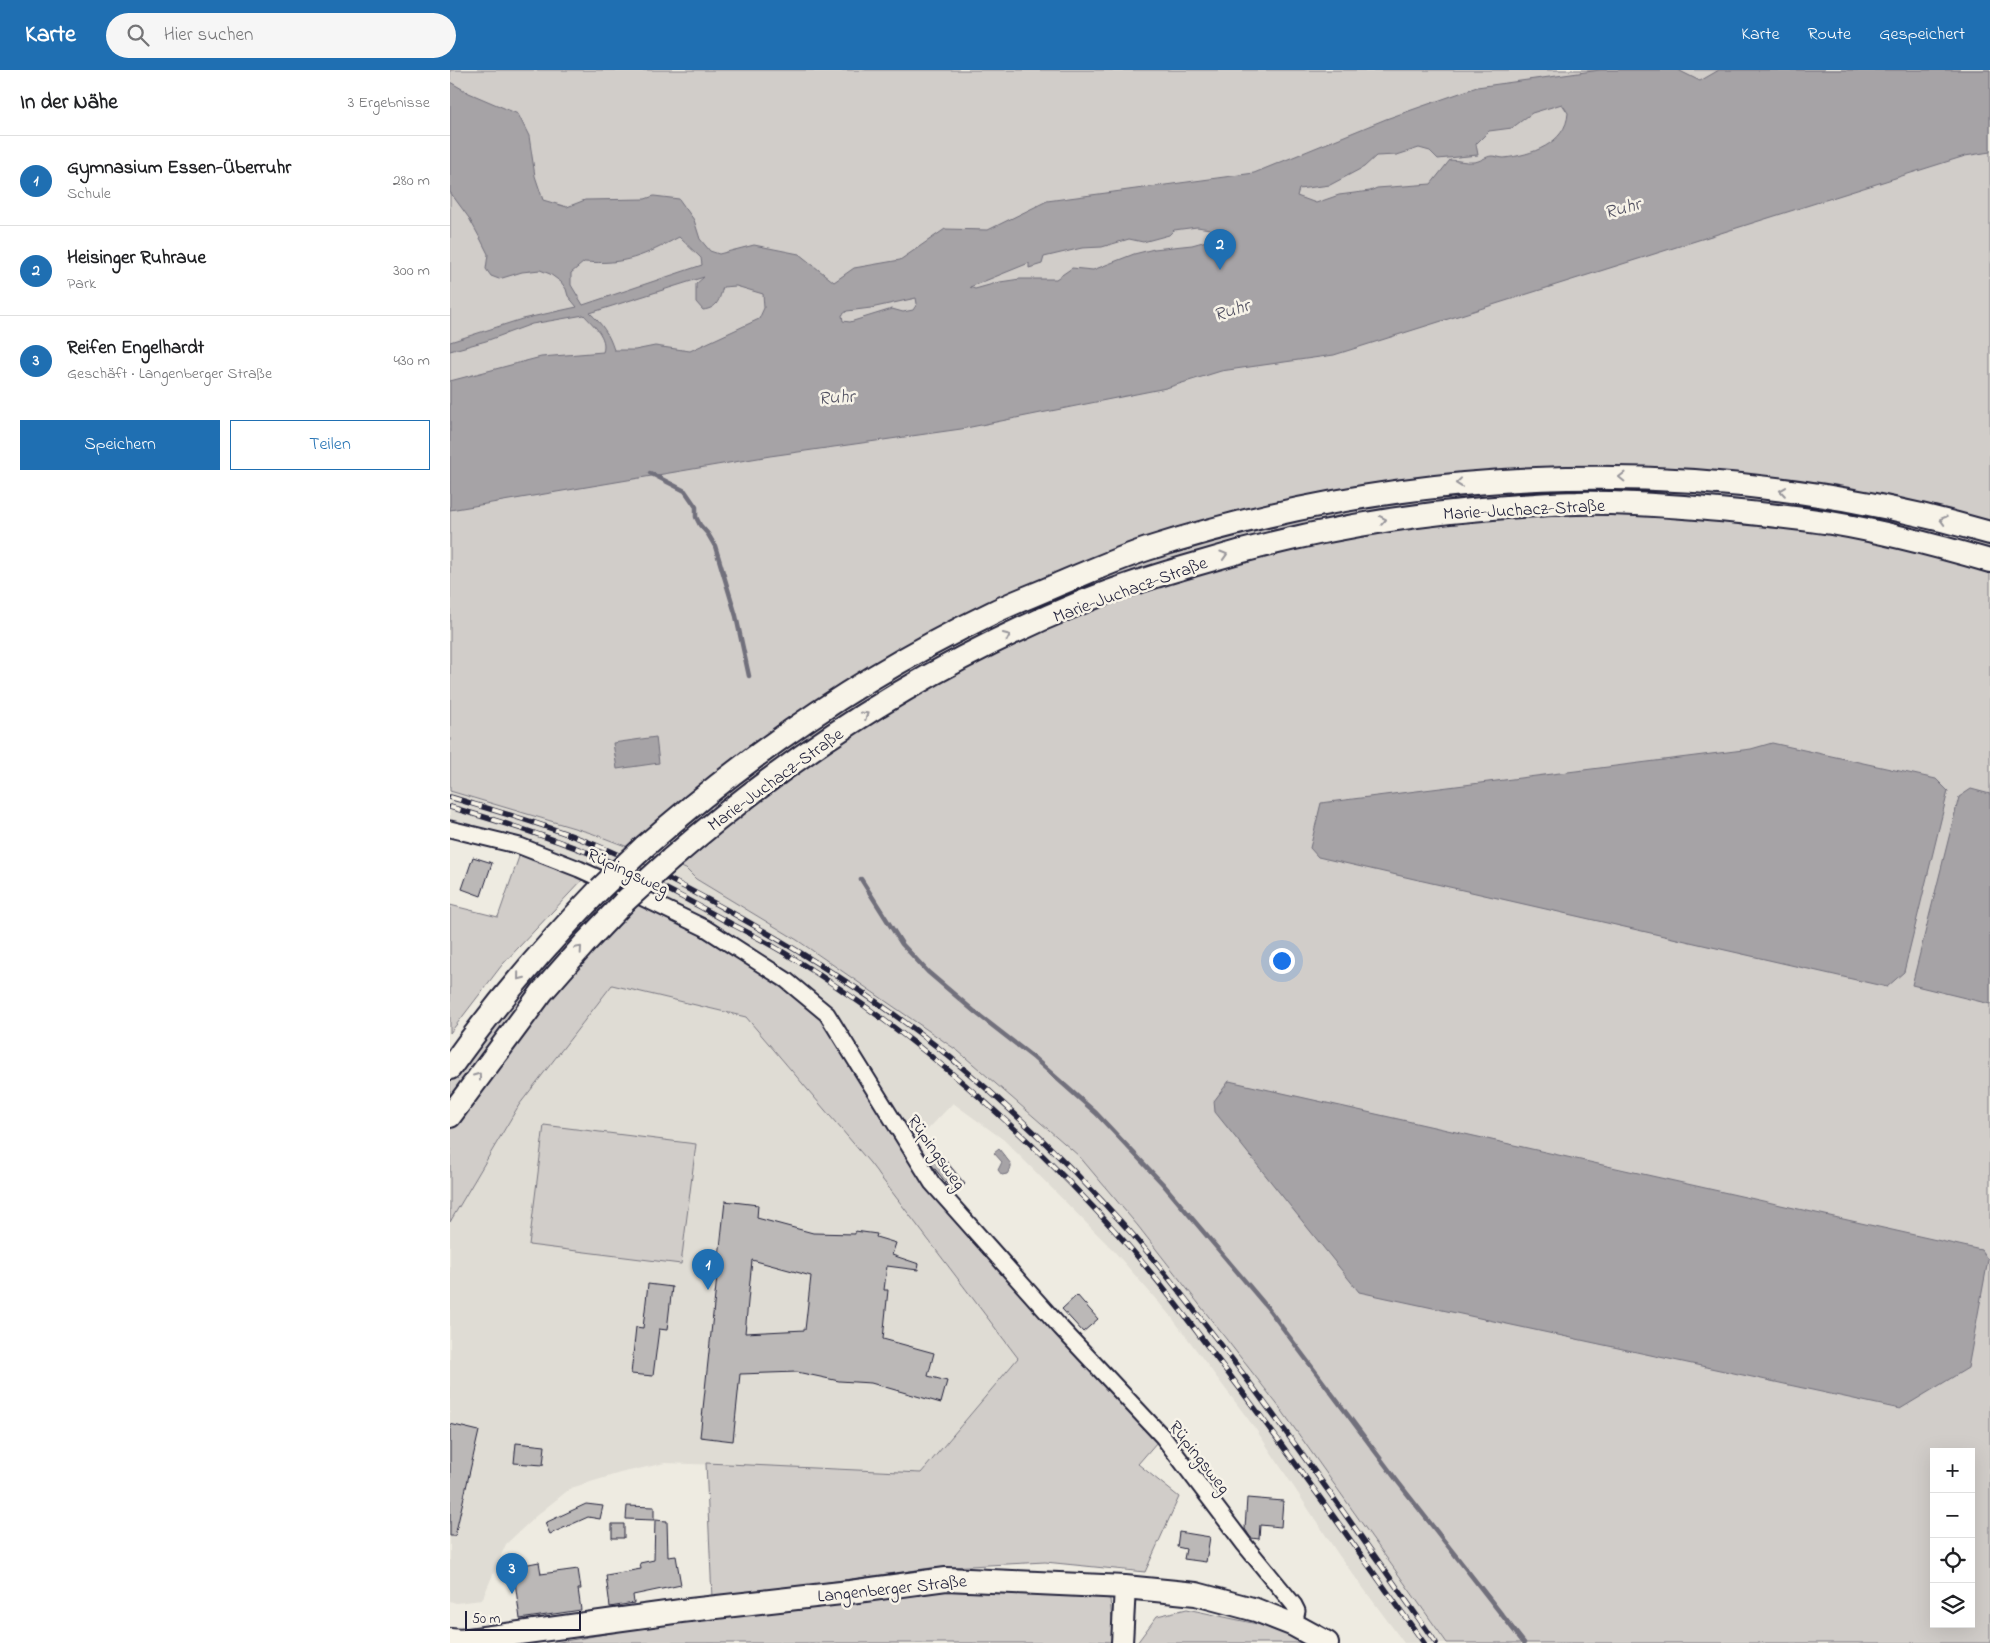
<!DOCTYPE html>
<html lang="de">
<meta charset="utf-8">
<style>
body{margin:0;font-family:"Indie Flower",sans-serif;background:#f6f6f6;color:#202124}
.controls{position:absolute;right:15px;bottom:15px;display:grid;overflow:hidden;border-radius:0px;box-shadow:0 5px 20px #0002}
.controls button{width:45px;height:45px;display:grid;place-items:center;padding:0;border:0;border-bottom:1px solid #e0e0e0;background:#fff;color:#202124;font:25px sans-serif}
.scale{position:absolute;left:15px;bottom:12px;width:116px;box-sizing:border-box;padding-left:5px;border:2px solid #22223b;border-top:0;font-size:14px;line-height:18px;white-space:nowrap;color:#22223b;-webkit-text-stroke:4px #f7f3e8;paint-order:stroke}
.you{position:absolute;left:831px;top:890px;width:18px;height:18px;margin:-12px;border:4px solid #fff;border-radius:50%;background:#1a73e8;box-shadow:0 0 0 8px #1a73e833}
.badge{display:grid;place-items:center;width:32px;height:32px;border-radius:50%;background:#1f6fb2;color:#fff;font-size:16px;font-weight:700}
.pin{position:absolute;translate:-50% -41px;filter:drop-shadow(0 1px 2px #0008)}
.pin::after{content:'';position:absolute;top:26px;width:18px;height:15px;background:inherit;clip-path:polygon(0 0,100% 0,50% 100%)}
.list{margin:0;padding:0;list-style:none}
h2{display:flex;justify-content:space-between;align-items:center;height:65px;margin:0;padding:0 20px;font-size:21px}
h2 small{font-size:16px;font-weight:400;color:#757577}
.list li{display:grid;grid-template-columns:32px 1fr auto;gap:15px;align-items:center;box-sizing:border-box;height:90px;padding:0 20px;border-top:1px solid #e0e0e0}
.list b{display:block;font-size:19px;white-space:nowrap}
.list p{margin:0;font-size:16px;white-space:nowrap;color:#757577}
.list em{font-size:16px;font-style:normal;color:#757577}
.actions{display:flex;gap:10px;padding:15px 20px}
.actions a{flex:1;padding:11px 0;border:1px solid #1f6fb2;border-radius:0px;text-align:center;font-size:18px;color:#1f6fb2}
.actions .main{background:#1f6fb2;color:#fff}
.icon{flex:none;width:28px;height:28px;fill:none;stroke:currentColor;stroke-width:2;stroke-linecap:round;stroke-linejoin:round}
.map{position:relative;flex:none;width:1540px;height:1573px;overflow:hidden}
header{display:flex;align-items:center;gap:30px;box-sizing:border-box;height:70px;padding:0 25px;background:#1f6fb2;color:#fff}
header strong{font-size:24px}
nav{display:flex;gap:28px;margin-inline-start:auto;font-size:18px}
.search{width:350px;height:45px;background:#f6f6f6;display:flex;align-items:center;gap:12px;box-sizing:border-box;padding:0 18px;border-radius:28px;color:#757577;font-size:19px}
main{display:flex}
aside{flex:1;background:#fff}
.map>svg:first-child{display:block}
.built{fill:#dfdcd4}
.green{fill:#d1cdc9;stroke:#7a7882;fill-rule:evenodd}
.water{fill:#a6a3a6;stroke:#716f7b;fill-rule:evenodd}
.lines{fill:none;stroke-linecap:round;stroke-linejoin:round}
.stream{stroke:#716f7b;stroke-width:4.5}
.building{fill:#bbb8b7;stroke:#22223b;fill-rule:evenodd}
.minor-casing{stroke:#22223b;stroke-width:19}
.tertiary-casing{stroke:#22223b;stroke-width:24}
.secondary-casing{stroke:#22223b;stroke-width:26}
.minor{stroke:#f7f3e8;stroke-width:15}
.tertiary{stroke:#f7f3e8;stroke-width:20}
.secondary{stroke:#f7f3e8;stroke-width:22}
.rail-casing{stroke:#22223b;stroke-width:5.5}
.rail{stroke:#f7f3e8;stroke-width:4;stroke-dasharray:11;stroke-linecap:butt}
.secondary-bridge-casing{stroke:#22223b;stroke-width:26;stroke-linecap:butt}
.secondary-bridge{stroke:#f7f3e8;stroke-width:22}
.oneway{stroke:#97959a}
.labels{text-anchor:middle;stroke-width:5;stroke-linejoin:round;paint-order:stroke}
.street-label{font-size:18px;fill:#22223b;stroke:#f7f3e8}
.water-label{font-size:19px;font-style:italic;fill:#504f60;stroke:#f7f3e8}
</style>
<header>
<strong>Karte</strong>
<div class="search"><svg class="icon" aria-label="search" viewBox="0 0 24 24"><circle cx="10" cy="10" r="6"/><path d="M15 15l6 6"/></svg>Hier suchen</div>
<nav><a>Karte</a><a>Route</a><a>Gespeichert</a></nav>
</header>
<main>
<aside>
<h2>In der Nähe<small>3 Ergebnisse</small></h2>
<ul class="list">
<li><span class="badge">1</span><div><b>Gymnasium Essen-Überruhr</b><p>Schule</p></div><em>280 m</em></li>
<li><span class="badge">2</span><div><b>Heisinger Ruhraue</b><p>Park</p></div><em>300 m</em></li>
<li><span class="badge">3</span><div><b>Reifen Engelhardt</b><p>Geschäft · Langenberger Straße</p></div><em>430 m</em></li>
</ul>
<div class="actions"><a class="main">Speichern</a><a>Teilen</a></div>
</aside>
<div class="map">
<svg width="1540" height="1573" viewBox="0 0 1540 1573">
<rect width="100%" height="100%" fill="#eeebe1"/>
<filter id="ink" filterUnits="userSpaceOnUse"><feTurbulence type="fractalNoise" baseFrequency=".02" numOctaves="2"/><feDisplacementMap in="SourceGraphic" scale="10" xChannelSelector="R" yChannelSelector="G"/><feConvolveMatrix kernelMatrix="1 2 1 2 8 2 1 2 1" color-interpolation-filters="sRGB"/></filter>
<g filter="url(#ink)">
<!-- built -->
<path class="built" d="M0,721L141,763L236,799L246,809L347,870L508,981L629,1086L688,1156L830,1338L997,1573H954L888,1484L807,1361L723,1249L664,1181L554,1070L503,1033L464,1074L257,856L0,754Z
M162,915L296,947L420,1093L568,1288L471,1403L215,1393L170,1403L121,1418L87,1445L56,1474L32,1530L6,1533L0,1531V1152L69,1035Z"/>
<!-- green -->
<path class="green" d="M0,0H1540V1573H997L830,1338L688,1156L629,1086L508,981L347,870L246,809L236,799L141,763L0,721ZM1484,1382H1521V1554H1484Z
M71,781L135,807L52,895L0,963V835L48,847Z
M158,824L169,826L0,1030V1012L75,915Z
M189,829L254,861L334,912L373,946L417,1019L605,1259L707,1372L688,1394L729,1427L695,1502L595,1492L481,1498L262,1528L256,1393L471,1403L568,1288L420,1093L296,947L162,915L69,1035L0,1152V1051L47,986Z
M94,1055L246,1074L231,1194L79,1175Z
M569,1516L660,1529L664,1572L640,1571L638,1573H104L241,1549L397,1527Z
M737,1539L835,1560L854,1573H687L707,1546Z"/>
<!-- water -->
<path class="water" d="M1150,0H1228L1250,11L1269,0H1540V82L1515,86L884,285L771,301L716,318L511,359L320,386L0,440V311L91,287L153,282C158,267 143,255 134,245L82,254L36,271L0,281V272L72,249L127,237L118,226L116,219L111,212L100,204L90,200L72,202L49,209L41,206L36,199L38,184L31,170L19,148L0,122V12L19,23L68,44L79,66L85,106L93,130L117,137L135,130L195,129L204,126L229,129L244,150L250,169L260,181L269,184L304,175L349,184L384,212L404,198L450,190L495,159L538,160L597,131L804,103L936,49L1027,17ZM1112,34L1118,43C1116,74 1081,85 1054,88C1050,88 1046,86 1042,86C1036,86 1030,92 1023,92C1017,93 1007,90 1000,90L981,114L927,118L920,121L889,125L866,133L847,126L849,119L880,115L914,97L926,86L947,85L969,78L980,81L988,89L1028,85L1026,74L1039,61L1062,58L1082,43ZM747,157L760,159V170L742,175L704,179L684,184L643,200L622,198L606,209H570L550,212L525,219L520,217L579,193V198L592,194L594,187L632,178L652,177L679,169L693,172L719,165L724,160ZM229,167L251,188L252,195L133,235L121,215V203L134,192C175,195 194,186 229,167ZM254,207L246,214V232L253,240C268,238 269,230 273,217L286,216L313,224L314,238L309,249L240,281L205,276L185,280H164C159,264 152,254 140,243ZM466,228L467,234L463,240L453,242L442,239L400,252L393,251L392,245L397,241L421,238Z
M206,667L209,693L167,699L163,673Z
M1322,673L1486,709L1498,721L1454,902L1437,917L868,787L860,778L871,733L1301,679Z
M1521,719L1540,724V934L1462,915L1509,727Z
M779,1011L1531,1180L1538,1190L1518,1298L1450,1339L909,1222L765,1042L764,1031Z
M549,1079L561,1094V1098L557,1104L552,1105L548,1100L552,1092L544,1083Z"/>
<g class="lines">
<!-- stream -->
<path class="stream" d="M200,403L235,421L246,437V447L250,455L258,464L265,476L286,546L299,606
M411,809L452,874L478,902L525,942L584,988L646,1043L713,1114L817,1237L948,1412L1074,1573"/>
</g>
<!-- building -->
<path class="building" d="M23,787L42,793L31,826L12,819Z
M492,1086L515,1114L504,1123L481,1094Z
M275,1131L308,1135L307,1148L363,1163L405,1164V1161L427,1164L426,1167L446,1173L442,1185L469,1194L468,1200L437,1196L434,1220H438L433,1269L484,1283L478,1306L497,1311L491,1333L421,1313L389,1311L347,1302L290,1304L283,1371L250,1367ZM302,1190L361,1206L355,1260L295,1263Z
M198,1214L222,1217L217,1260L209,1259L203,1306L181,1304L186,1257L193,1258Z
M627,1225L648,1249L633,1262L612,1239Z
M0,1354L29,1361L5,1466H0Z
M66,1373L95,1376L93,1395L64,1393Z
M797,1428L833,1431L831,1457L810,1455L809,1469L801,1468L795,1459Z
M136,1434L153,1436L150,1449L138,1447L100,1464L95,1453Z
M177,1436L204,1437V1450L176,1449Z
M205,1450L217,1451L218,1487L226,1486L231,1515L183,1525L184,1533L160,1537L156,1505L191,1499L190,1493L204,1490Z
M162,1454H174V1468H162Z
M729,1462L760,1467L756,1492L734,1489L736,1479L727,1477Z
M89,1492L91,1504L128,1499L131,1519H128L131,1540L70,1549L63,1497Z"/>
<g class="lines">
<!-- minor casing -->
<g class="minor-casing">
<path id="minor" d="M0,759L70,776L129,799L191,827L255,858L336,910L377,944L482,1113L611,1258L713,1367L794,1474L844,1535L847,1541L844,1555"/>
</g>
<!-- tertiary casing -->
<g class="tertiary-casing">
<path id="tertiary" d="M672,1573L675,1517"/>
</g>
<!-- secondary casing -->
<g class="secondary-casing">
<path id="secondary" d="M194,777C299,684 415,604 542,543C564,532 587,524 609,514C638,502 667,489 697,479C972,391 1261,383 1540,463
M221,789C344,682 484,592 635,531C672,516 711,504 750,493C855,461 960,443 1070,436C1089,435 1108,433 1127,433C1167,432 1207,435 1247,438C1292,442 1337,446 1381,453C1435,462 1488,476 1540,491
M0,998C45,934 96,875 150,819
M0,1046L92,922L136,872L175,831
M0,1570L11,1571L231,1541L400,1522L496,1509L675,1517L746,1524L806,1540L844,1555L877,1573"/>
</g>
<!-- minor -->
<use href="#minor" class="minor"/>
<!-- tertiary -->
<use href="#tertiary" class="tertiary"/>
<!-- secondary -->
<use href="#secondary" class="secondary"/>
<!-- rail casing -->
<g class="rail-casing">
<path id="rail" d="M0,727C43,740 86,752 128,768C181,788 234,816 284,844C359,886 434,933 501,988C566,1042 627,1102 683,1165C715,1202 745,1241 775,1280C848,1376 917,1475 986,1573
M0,737C42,749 84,762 126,778C177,797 226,823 274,850C295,861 317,872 338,885C463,962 576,1061 674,1171C709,1210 740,1253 772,1295C842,1386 907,1480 974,1573"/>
</g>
<!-- rail -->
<use href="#rail" class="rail"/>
<!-- secondary-bridge casing -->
<g class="secondary-bridge-casing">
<path id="secondary-bridge" d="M150,819L194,777
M175,831L221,789"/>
</g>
<!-- secondary-bridge -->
<use href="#secondary-bridge" class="secondary-bridge"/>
</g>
<!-- one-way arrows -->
<defs><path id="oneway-chevron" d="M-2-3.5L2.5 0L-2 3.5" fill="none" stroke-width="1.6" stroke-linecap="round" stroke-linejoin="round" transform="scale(1.25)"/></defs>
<g class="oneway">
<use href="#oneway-chevron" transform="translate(1172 407) rotate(-179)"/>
<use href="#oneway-chevron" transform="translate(1009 413) rotate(174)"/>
<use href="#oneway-chevron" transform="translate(1333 421) rotate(-172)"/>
<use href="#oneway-chevron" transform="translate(933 450) rotate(-10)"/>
<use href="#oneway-chevron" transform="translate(1493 450) rotate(-164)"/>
<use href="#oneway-chevron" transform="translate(774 485) rotate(-17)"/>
<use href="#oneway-chevron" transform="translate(557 566) rotate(-25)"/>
<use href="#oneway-chevron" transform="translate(415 645) rotate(-32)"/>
<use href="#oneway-chevron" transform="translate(129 879) rotate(-49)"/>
<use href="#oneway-chevron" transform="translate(70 907) rotate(129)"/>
<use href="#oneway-chevron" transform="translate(28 1006) rotate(-54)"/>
</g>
</g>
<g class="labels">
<!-- street labels -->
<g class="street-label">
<text transform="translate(1074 439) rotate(-3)" y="6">Marie-Juchacz-Straße</text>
<text transform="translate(680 519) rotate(-20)" y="6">Marie-Juchacz-Straße</text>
<text transform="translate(325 709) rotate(-36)" y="6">Marie-Juchacz-Straße</text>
<text transform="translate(178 801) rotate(25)" y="6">Rüpingsweg</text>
<text transform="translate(487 1082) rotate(55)" y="6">Rüpingsweg</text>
<text transform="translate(750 1387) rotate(52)" y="6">Rüpingsweg</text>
<text transform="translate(442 1518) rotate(-6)" y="6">Langenberger Straße</text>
</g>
<!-- water labels -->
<g class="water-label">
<text transform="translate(1172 137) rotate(-15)" y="7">Ruhr</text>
<text transform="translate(781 239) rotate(-17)" y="7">Ruhr</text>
<text transform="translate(386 326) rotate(-4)" y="7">Ruhr</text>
</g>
</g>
</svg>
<div class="controls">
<button>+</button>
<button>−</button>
<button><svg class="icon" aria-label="locate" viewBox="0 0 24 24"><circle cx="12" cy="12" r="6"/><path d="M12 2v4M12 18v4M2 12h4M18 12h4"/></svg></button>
<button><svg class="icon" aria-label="layers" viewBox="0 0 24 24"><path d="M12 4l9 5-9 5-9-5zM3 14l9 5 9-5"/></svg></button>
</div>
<div class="scale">50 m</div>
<div class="you"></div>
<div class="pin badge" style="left:258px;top:1220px">1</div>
<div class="pin badge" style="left:770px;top:200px">2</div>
<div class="pin badge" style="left:62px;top:1524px">3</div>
</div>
</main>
